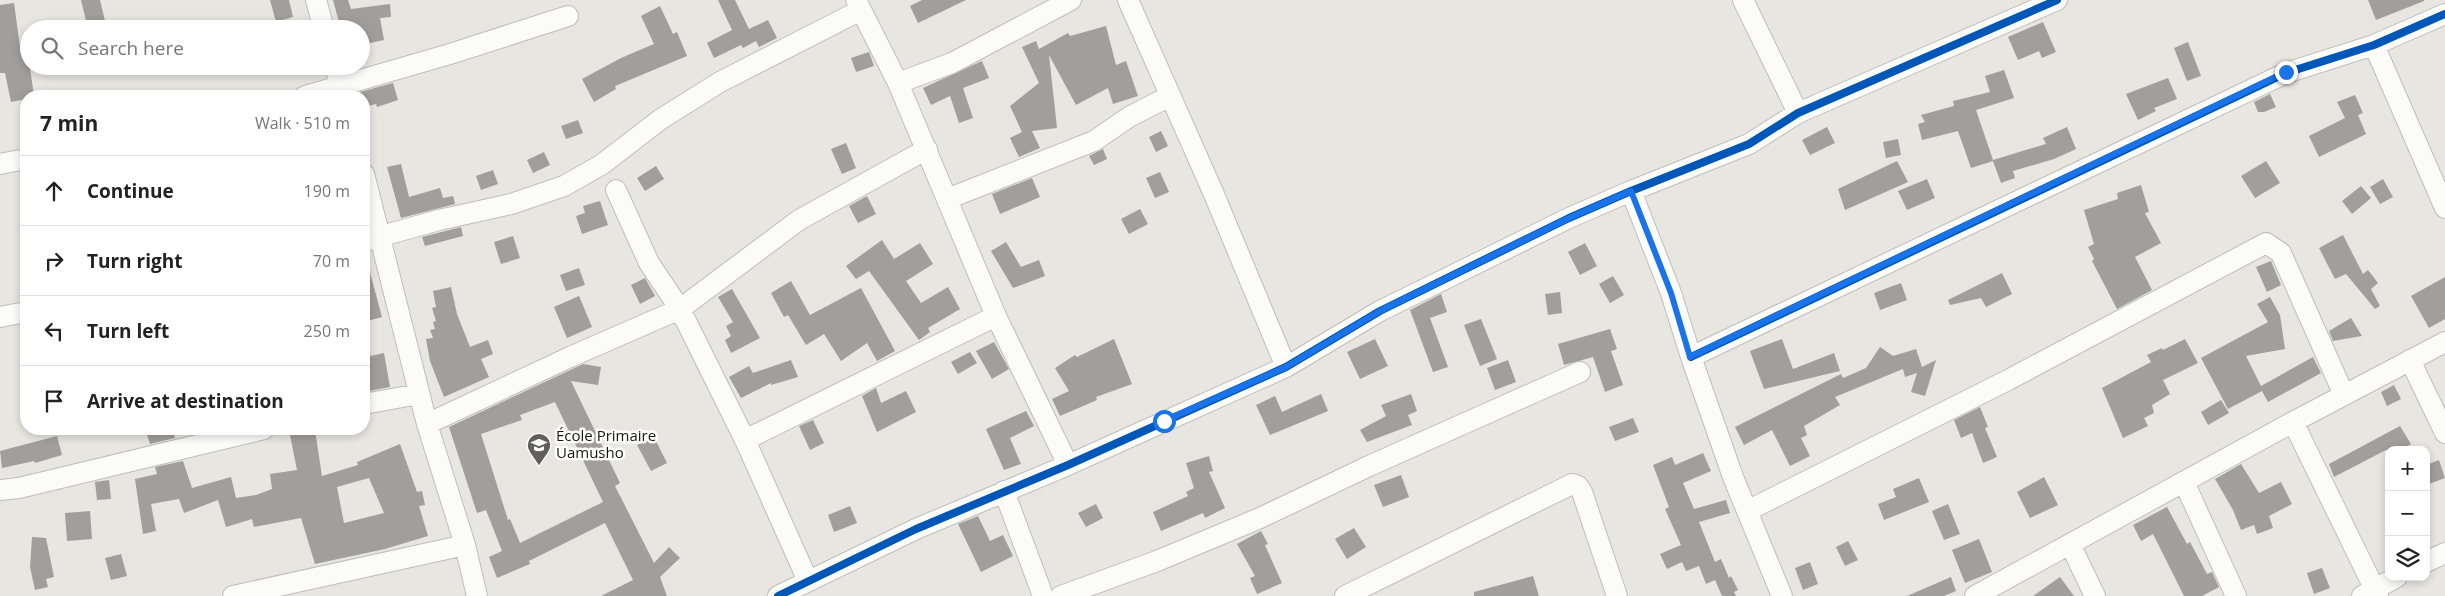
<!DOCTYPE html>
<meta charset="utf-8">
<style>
body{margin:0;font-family:"Open Sans",sans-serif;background:#f2f2f2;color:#222}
.controls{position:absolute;right:15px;bottom:15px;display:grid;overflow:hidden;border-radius:10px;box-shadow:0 2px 8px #0003}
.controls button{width:45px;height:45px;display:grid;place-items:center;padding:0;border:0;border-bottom:1px solid #e0e0e0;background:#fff;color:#222;font:25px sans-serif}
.stop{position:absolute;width:15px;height:15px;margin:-11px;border:4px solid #1a73e8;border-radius:50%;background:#fff}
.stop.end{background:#1a73e8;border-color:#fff;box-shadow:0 1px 5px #0008}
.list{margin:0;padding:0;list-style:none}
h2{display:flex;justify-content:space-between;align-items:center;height:65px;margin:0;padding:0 20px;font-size:21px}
h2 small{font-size:16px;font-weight:400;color:#767676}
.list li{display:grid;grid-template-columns:32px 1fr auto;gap:15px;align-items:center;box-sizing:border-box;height:70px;padding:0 20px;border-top:1px solid #e0e0e0}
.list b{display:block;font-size:19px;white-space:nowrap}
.list em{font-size:16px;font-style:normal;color:#767676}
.icon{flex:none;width:28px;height:28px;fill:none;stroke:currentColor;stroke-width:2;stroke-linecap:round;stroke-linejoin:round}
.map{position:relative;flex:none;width:2445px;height:596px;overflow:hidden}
.search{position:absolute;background:#fff;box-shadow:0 2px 8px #0003;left:20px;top:20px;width:350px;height:55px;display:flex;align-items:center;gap:12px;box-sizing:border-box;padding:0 18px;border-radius:28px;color:#767676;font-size:19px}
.panel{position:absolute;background:#fff;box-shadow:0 2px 8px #0003;left:20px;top:90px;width:350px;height:345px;border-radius:20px}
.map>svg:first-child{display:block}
.building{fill:#a19e9b;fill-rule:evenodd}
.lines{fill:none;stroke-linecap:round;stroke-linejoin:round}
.minor-casing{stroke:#bfbeba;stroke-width:22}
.minor{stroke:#fbfbfa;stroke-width:20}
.cycleway-casing{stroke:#fff;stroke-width:11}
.cycleway{stroke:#0057b8;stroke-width:8}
.route{stroke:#1a73e8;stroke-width:6}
.labels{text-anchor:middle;stroke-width:5;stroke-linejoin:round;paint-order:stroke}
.poi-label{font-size:15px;fill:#171613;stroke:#fff;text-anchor:start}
</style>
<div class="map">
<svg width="2445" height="596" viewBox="0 0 2445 596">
<rect width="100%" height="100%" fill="#e7e6e1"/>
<!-- building -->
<path class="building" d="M81,0H100L107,29H88Z
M270,0H289L293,17L276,22Z
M333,0H348L351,9L390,4L391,17L380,18L384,40L361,45V29H345L343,21L339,22Z
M718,0H735L749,29L768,20L777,38L759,47L756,41L743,48L741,45L714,58L707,43L732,30Z
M922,0H966L918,23L910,6Z
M2368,0H2424V1L2376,20Z
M14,3L21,54L28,53L34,96H26V99L11,102L5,73H0V5Z
M660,6L673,34L677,32L687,56L615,86L616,89L594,102L582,79L621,58L654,44L641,16Z
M2043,22L2056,52L2042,58L2039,51L2018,60L2008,37Z
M1106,26L1116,65L1126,61L1138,96L1113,104L1108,88L1076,105L1049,55L1057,128L1032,131L1040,148L1019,157L1010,138L1022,132L1010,106L1039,83L1022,47L1036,41L1039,49L1068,33L1070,36Z
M2188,42L2201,76L2187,81L2174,48Z
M869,52L874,66L856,72L851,58Z
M982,61L989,78L963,88L973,118L959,123L950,96L931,105L923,88Z
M2004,70L2014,98L1976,110L1993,160L2046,144L2043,138L2067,127L2076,149L2054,159L2013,171L2015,178L2001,183L1993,161L1971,168L1958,131L1922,140L1918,124L1925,122L1921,115L1954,106L1953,101L1990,92L1985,76Z
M2168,78L2177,99L2154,108L2156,111L2138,120L2126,94Z
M393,83L398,100L377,107L376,104L364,107V96H361L360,92Z
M2270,94L2276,107L2264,112H2258L2254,102Z
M2355,95L2363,113L2358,115L2366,134L2319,157L2309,136L2345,118L2337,102Z
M578,120L583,133L566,139L561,126Z
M1827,127L1835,143L1810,155L1802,140Z
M1161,131L1168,146L1156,152L1149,137Z
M1898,139L1901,155L1886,158L1883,142Z
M846,143L856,168L842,174L831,149Z
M1103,149L1107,159L1094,165L1089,156Z
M544,152L550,165L533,173L527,160Z
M1897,161L1908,182L1845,210L1838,189Z
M2266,161L2280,183L2255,198L2241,176Z
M401,164L409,197L440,188L443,198L453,196L455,204L401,218L387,167Z
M656,166L664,179L645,191L637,178Z
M493,170L498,184L481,190L476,176Z
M1160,172L1169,192L1155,198L1146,178Z
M1032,178L1040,197L1000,214L992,194Z
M1927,179L1935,198L1907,210L1898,191Z
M2383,179L2393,197L2380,204L2370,187Z
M2141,185L2149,212L2145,213L2161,243L2135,257L2152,290L2117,309L2092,261L2094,259L2088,247L2094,244L2084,210L2118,199L2117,193Z
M2361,186L2371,198L2352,214L2342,201Z
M867,196L876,214L858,223L849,206Z
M600,201L608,225L582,234L576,216L585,213L583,206Z
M1140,209L1148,224L1129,234L1121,219Z
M461,227L463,236L425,246L422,237Z
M2343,235L2363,274L2368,270L2378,283L2371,289L2380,306L2375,309L2346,274L2335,279L2319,248Z
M513,236L520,258L501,264L494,242Z
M882,240L894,259L920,243L933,264L906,281L921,303L948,287L960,309L928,328L930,332L919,340L869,271L856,279L846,266Z
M1006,242L1021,267L1039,260L1045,276L1013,288L991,251Z
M1585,243L1597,266L1580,275L1568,252Z
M2271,261L2281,285L2267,292L2256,267Z
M364,263L368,265L382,317L364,322Z
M579,268L585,285L566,291L560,275Z
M2002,273L2012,294L1986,307L1981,298L1950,305L1948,300Z
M1613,276L1624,295L1610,303L1599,284Z
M2445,277V319L2429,328L2411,296Z
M645,278L655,296L640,304L631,285Z
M791,281L810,315L861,288L895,351L877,361L867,343L841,361L824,334L806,345L788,315L784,317L771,293Z
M1901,283L1907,300L1880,310L1874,293Z
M451,287L457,314L470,347L488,340L493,354L481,359L489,377L444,397L430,361L426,339L433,338L430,330L435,329L433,322L436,321L432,308L436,307L433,291Z
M732,289L760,338L731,353L725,340L731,336L726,326L733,322L718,297Z
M1560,292L1562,313L1548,315L1545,294Z
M1441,294L1447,312L1430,318L1448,367L1433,372L1410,310Z
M579,296L592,327L567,338L554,307Z
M2270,297L2280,315L2285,349L2246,356L2261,386L2313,357L2321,373L2268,402L2262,391L2228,409L2201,358L2268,322L2257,304Z
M2351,318L2362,336L2333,341L2329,331Z
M1481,319L1497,359L1480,366L1464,325Z
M1610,329L1617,349L1611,351L1623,385L1605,392L1593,357L1564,365L1558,344Z
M1114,339L1132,384L1096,397L1097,400L1060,416L1052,399L1069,391L1055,368L1075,355L1077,357Z
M1375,339L1388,366L1360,379L1347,352Z
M1782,339L1793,369L1834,353L1840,371L1764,389L1750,351Z
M2185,339L2198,363L2163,380L2170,394L2152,405L2154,413L2144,418L2148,426L2123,438L2102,388L2151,362L2147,355L2162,348L2163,350Z
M994,342L1009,369L992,379L976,351Z
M1880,347L1893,356L1916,349L1922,367L1936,360L1925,396L1911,392L1917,373L1905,377L1903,369L1835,397L1840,405L1804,426L1807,435L1801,438L1810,456L1790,466L1772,430L1744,445L1735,427L1841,374L1843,378L1866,368Z
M970,352L977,363L958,374L951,362Z
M384,353L390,387L364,392V374L369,373L366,357Z
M791,360L798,377L771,385V383L741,398L729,377L749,366L753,373Z
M1508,360L1516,382L1495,390L1487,368Z
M583,364L601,367L598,385L571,381L620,483L615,486L649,553L654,563L669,547L680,558L660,577L667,596H601L633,580L605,523L529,561L530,564L497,578L489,557L502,551L486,510L477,513L449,427ZM555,402L603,502L520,543L510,519L508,520L481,434L522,420L520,415Z
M2394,385L2401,399L2387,406L2381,392Z
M876,388L881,403L906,391L916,412L877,432L862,396Z
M1321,394L1328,411L1270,435L1256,405L1275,396L1282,412Z
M1411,394L1417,411L1408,415L1412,425L1367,442L1360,430L1386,416L1381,405Z
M2221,400L2229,413L2208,425L2201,412Z
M1980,407L1988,427L1985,428L1997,457L1983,463L1972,433L1961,438L1954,420Z
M1026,411L1034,426L1010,438L1021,464L1004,470L986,429Z
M1633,418L1639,432L1615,441L1609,427Z
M813,420L824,443L810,450L799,426Z
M2400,426L2411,444L2402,450H2386L2334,477L2329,464Z
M145,429H173L175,438L150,444Z
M315,430L322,476L358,465L357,462L400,444L417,492L422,491L425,505L419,506L428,536L385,549L315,564L301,518L254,527L252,519L226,527L218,500L184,513L179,499L151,504L156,531L143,534L135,479L157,474L155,467L183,461L192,488L231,477L236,498L256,495L272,489L270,474L297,470L290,435ZM369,478L384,513L344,523L337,487Z
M57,436L62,455L35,463L34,461L2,468L0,451Z
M654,437L667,463L651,471L637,445Z
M1703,453L1711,471L1683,483L1694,509L1726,500L1730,513L1699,522L1715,562L1721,559L1729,578L1731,576L1738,590L1734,592L1736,596H1722L1715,580L1706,584L1699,566L1686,571L1682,562L1667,569L1660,554L1681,545L1665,509L1669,507L1653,465L1672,457L1675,465Z
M1209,456L1213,471L1209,472L1225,508L1205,518L1203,513L1161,531L1153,512L1188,496L1186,492L1194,488L1186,463Z
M2439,460L2445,478L2426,485V465Z
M2241,464L2259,493L2281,482L2292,504L2269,516L2273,528L2257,534L2254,525L2241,530L2233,510L2215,479Z
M1401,475L1409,497L1383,507L1374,485Z
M2044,477L2058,505L2030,518L2017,492Z
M1919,478L1929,502L1884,520L1878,504L1896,497L1893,489Z
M109,480L111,499L97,500L95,482Z
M1096,504L1103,518L1086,527L1078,513Z
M1948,504L1960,534L1944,540L1932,511Z
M850,506L857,523L834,532L828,515Z
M2167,507L2187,544L2190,542L2207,574L2212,572L2219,587L2202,596H2184L2153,534L2141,541L2133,525Z
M90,511L92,539L67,541L65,513Z
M978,516L990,541L1003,535L1013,556L981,572L958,524Z
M1354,528L1366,547L1347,559L1335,539Z
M1261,531L1268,544L1265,545L1282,583L1257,594L1250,578L1255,576L1237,544Z
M32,537L46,538L54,577L46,579L48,587L35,590L30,567Z
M1979,539L1992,572L1965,583L1952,550Z
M1848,541L1858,560L1845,566L1836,547Z
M121,554L127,576L111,580L105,558Z
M1810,562L1818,584L1803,590L1795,568Z
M2322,568L2330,588L2314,594L2307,573Z
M1533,576L1539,596H1474V592Z
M1951,577L1956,591L1944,596H1907Z
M2060,577L2074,596H2033Z"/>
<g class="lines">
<!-- minor casing -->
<g class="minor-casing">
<path id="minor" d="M316,0L324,29
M856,0L898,83L996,316L1068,465
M1128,0L1213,192L1286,367
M1743,0L1798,113
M2374,45L2445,208
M335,66L343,96
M898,83L952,63L1071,0
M305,96L450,54L568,16
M0,164L26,159
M364,174L427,424L465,545L477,596
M616,190L649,263L680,309L745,440L808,581
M1631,191L1671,293L1691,357L1733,477L1782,596
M947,199L1094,141L1129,117L1170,96
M364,241L439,220L511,204L564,186L601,165L661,119L720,82L861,10
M0,317L26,312
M1691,357L2286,73L2374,45L2445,14
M2410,360L2445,433
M364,404L419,394
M2293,422L2378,596
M427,424L570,357L680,309L799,220L927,149
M745,440L996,316
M2184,482L2236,596
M0,490L19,488L264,429
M1004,491L1043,596
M1747,511L2008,380L2266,243L2281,253L2344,395
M2070,544L2095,596
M2426,562L2445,553
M233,596L465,545
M778,596L916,529L1068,465L1286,367L1380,311L1569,218L1631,191L1749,144L1798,113L2057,0
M1061,596L1157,561L1260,518L1369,466L1580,372
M1345,596L1572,484L1578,486L1582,492L1617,596
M1975,596L2293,422L2445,342
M2362,596L2397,577"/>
</g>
<!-- minor -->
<use href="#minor" class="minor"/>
<!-- cycleway casing -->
<g class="cycleway-casing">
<path id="cycleway" d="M1691,357L2286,73L2374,45L2445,14
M778,596L916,529L1068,465L1286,367L1380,311L1569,218L1631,191L1749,144L1798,113L2057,0"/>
</g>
<!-- cycleway -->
<use href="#cycleway" class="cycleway"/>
</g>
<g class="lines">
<!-- route -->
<path class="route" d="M1164,421L1286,367L1380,311L1569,218L1631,191L1671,293L1690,357L2286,72"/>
</g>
<!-- icons -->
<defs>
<g id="school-pin" transform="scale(1.25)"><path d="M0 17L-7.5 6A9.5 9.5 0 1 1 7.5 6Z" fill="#605f5b" stroke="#fff"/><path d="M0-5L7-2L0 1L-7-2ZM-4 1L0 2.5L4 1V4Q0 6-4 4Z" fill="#fff"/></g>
</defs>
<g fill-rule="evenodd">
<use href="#school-pin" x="539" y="445"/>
</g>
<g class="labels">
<!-- poi labels -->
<g class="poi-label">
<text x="556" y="441">École Primaire<tspan x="556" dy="17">Uamusho</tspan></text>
</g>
</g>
</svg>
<div class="controls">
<button>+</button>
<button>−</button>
<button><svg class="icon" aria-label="layers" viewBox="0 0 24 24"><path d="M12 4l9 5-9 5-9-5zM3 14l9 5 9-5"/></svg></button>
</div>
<div class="stop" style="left:1164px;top:421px"></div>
<div class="stop end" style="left:2286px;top:72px"></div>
<div class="search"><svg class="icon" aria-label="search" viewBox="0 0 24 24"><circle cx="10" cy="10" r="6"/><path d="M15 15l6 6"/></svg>Search here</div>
<section class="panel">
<h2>7 min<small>Walk · 510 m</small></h2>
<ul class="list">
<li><svg class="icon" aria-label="ahead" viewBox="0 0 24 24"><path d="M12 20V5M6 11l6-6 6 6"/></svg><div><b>Continue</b></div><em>190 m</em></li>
<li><svg class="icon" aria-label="right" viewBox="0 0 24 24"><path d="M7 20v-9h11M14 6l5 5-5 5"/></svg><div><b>Turn right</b></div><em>70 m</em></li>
<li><svg class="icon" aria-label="left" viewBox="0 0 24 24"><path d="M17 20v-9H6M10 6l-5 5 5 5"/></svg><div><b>Turn left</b></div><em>250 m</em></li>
<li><svg class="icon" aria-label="arrive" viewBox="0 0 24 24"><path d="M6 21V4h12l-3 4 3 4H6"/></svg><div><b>Arrive at destination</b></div></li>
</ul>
</section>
</div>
